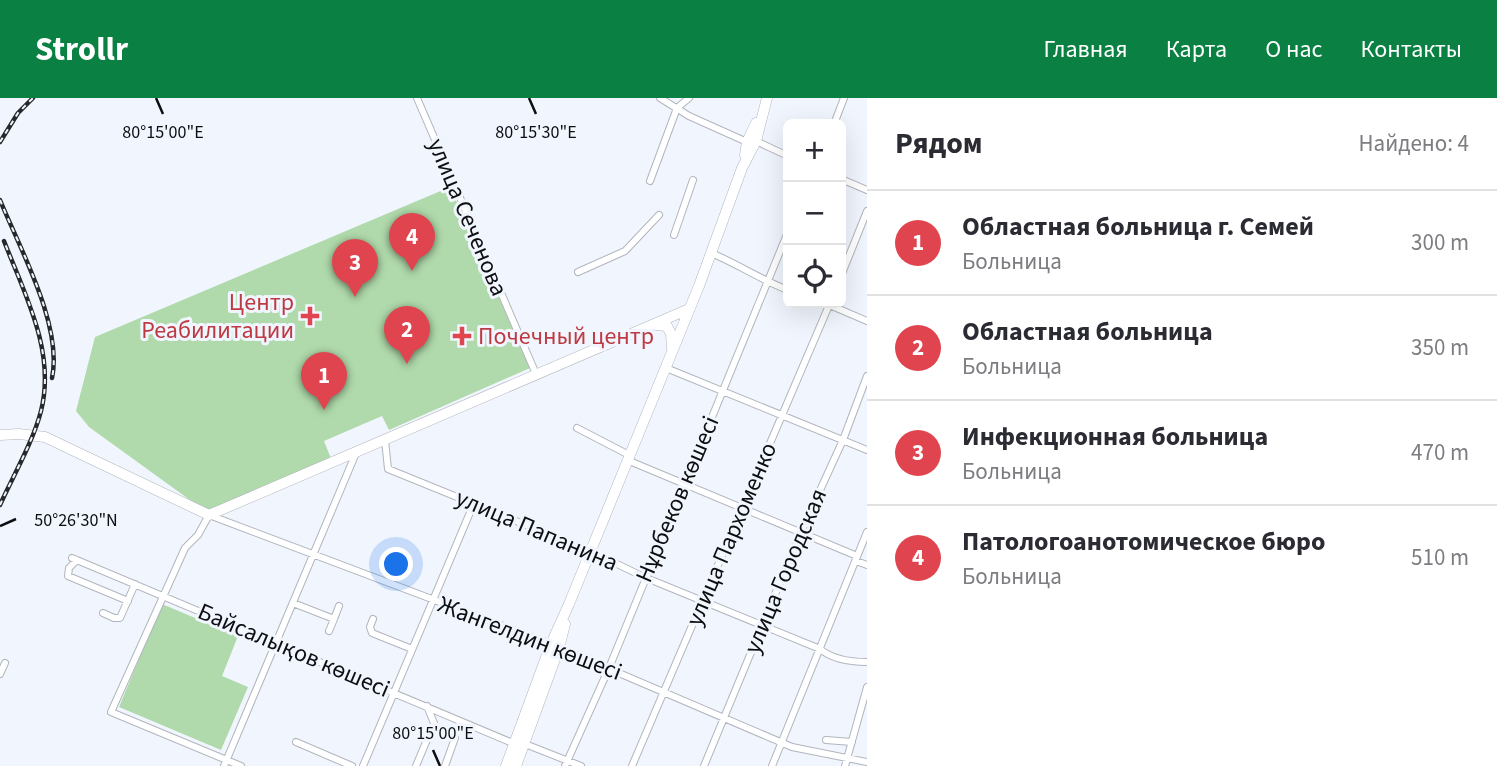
<!DOCTYPE html>
<html lang="ru">
<meta charset="utf-8">
<style>
body{margin:0;font-family:"Source Sans 3",sans-serif;background:#f2f2f3;color:#2b2b33}
.controls{position:absolute;right:21px;top:21px;display:grid;overflow:hidden;border-radius:10px;box-shadow:0 7px 28px #0002}
.controls button{width:63px;height:63px;display:grid;place-items:center;padding:0;border:0;border-bottom:2px solid #e1e1e2;background:#fff;color:#2b2b33;font:35px sans-serif}
.you{position:absolute;left:397px;top:467px;width:24px;height:24px;margin:-18px;border:5px solid #fff;border-radius:50%;background:#1a73e8;box-shadow:0 0 0 10px #1a73e833}
.badge{display:grid;place-items:center;width:46px;height:46px;border-radius:50%;background:#0b8043;color:#fff;font-size:23px;font-weight:700}
.pin{position:absolute;translate:-50% -58px;filter:drop-shadow(0 2px 4px #0008)}
.pin::after{content:'';position:absolute;top:37px;width:24px;height:21px;background:inherit;clip-path:polygon(0 0,100% 0,50% 100%)}
.list{margin:0;padding:0;list-style:none}
h2{display:flex;justify-content:space-between;align-items:center;height:91px;margin:0;padding:0 28px;font-size:30px}
h2 small{font-size:23px;font-weight:400;color:#7c7c81}
.list li{display:grid;grid-template-columns:46px 1fr auto;gap:21px;align-items:center;box-sizing:border-box;height:105px;padding:0 28px;border-top:2px solid #e1e1e2}
.list b{display:block;font-size:26px;white-space:nowrap}
.list p{margin:0;font-size:23px;white-space:nowrap;color:#7c7c81}
.list em{font-size:23px;font-style:normal;color:#7c7c81}
.icon{flex:none;width:38px;height:38px;fill:none;stroke:currentColor;stroke-width:2;stroke-linecap:round;stroke-linejoin:round}
.map{position:relative;flex:none;width:867px;height:668px;overflow:hidden}
header{display:flex;align-items:center;gap:42px;box-sizing:border-box;height:98px;padding:0 35px;background:#0b8043;color:#fff}
header strong{font-size:33px}
nav{display:flex;gap:38px;margin-inline-start:auto;font-size:24px}
main{display:flex}
aside{flex:1;background:#fff}
.map>svg:first-child{display:block}
.green{fill:#b0daab}
.lines{fill:none;stroke-linecap:round;stroke-linejoin:round}
.minor-casing{stroke:#b1b5bd;stroke-width:8}
.highway-casing{stroke:#b1b5bd;stroke-width:11}
.minor{stroke:#fff;stroke-width:6}
.highway{stroke:#fff;stroke-width:10}
.rail-casing{stroke:#26282b;stroke-width:4.5}
.rail{stroke:#f1f6fe;stroke-width:2;stroke-dasharray:5;stroke-linecap:butt}
.ticks{fill:none;stroke:#0c0e10;stroke-width:2.5}
.health-dot{fill:#e0444e;stroke:#f1f6fe;stroke-width:2.5}
.labels{text-anchor:middle;stroke-width:6;stroke-linejoin:round;paint-order:stroke}
.street-label{font-size:24px;fill:#0c0e10;stroke:#f1f6fe}
.health-label{font-size:24px;fill:#be3a42;stroke:#f1f6fe;text-anchor:end}
.ticks-label{font-size:18px;text-anchor:middle;fill:#0c0e10;stroke:#f1f6fe;stroke-width:6;stroke-linejoin:round;paint-order:stroke}
</style>
<header>
<strong>Strollr</strong>
<nav><a>Главная</a><a>Карта</a><a>О нас</a><a>Контакты</a></nav>
</header>
<main>
<div class="map">
<svg width="867" height="668" viewBox="0 0 867 668">
<rect width="100%" height="100%" fill="#f1f6fe"/>
<!-- green -->
<path class="green" d="M450,89L530,270L389,332L382,318L324,343L332,363L210,414L201,410L89,329L76,313L95,239Z
M162,506L238,538L222,578L248,589L221,652L119,609Z"/>
<g class="lines">
<!-- minor casing -->
<g class="minor-casing">
<path id="minor" d="M417,0L536,276
M660,0L689,18L747,44
M834,26L844,0
M756,43L788,58
M841,81L867,92
M650,83L677,10L689,0
M674,137L693,82
M711,155C738,166 761,182 788,192
M578,174L625,153L659,117
M841,178L867,113
M825,205L867,223
M666,270L867,352
M577,330L629,357
M385,342L388,371L590,453L644,479L820,551C832,561 852,564 867,564
M627,362L857,458
M72,460L515,646
M77,462L69,470L68,478L128,503
M856,463L867,467
M293,505L334,521L339,508
M103,515L114,520H120L135,486
M373,521L370,529L372,535L412,551
M329,533L334,521
M0,576L5,565
M826,642L852,644
M296,644L352,668
M525,646L581,668
M224,668L356,355
M241,668L111,614L185,450L198,437L209,417L551,546L792,649L867,664
M363,668L474,405
M416,668L434,625L427,608
M445,668L455,640
M565,668L609,570L788,134
M632,668L830,205
M704,668L800,436L843,342L867,278
M772,668L867,434
M845,668L867,589"/>
</g>
<!-- highway casing -->
<g class="highway-casing">
<path id="highway" d="M745,57L747,44L756,25
M656,227L667,228L671,236L672,250
M0,337L19,336L45,339L209,417L689,211
M506,668L551,546L569,506L699,188L742,70L756,43L767,0
M516,668L559,550L565,526"/>
</g>
<!-- minor -->
<use href="#minor" class="minor"/>
<!-- highway -->
<use href="#highway" class="highway"/>
<!-- rail casing -->
<g class="rail-casing">
<path id="rail" d="M0,44L18,15L33,0
M0,102C20,151 63,228 52,280
M0,407C13,378 33,344 41,313C56,254 25,197 4,143"/>
</g>
<!-- rail -->
<use href="#rail" class="rail"/>
</g>
<!-- ticks -->
<path class="ticks" d="M156,0L163,16M529,0L536,16M0,428L16,421M433,652L440,668"/>
<!-- markers -->
<g class="health-dot">
<path d="M306.5 207.5h7v7h7v7h-7v7h-7v-7h-7v-7h7z"/>
<path d="M458.5 227.5h7v7h7v7h-7v7h-7v-7h-7v-7h7z"/>
</g>
<g class="labels">
<!-- street labels -->
<g class="street-label">
<text transform="translate(468 119) rotate(67)" y="8">улица Сеченова</text>
<text transform="translate(677 401) rotate(-67)" y="8">Нұрбеков көшесі</text>
<text transform="translate(537 432) rotate(23)" y="8">улица Папанина</text>
<text transform="translate(731 436) rotate(-67)" y="8">улица Пархоменко</text>
<text transform="translate(785 473) rotate(-67)" y="8">улица Городская</text>
<text transform="translate(530 540) rotate(21)" y="8">Жангелдин көшесі</text>
<text transform="translate(294 552) rotate(23)" y="8">Байсалықов көшесі</text>
</g>
<!-- health labels -->
<g class="health-label">
<text x="294" y="212">Центр<tspan x="294" dy="28">Реабилитации</tspan></text>
<text x="478" y="246" text-anchor="start">Почечный центр</text>
</g>
</g>
<g class="ticks-label">
<text x="163" y="40">80°15'00"E</text>
<text x="536" y="40">80°15'30"E</text>
<text x="76" y="428">50°26'30"N</text>
<text x="433" y="641">80°15'00"E</text>
</g>
</svg>
<div class="controls">
<button>+</button>
<button>−</button>
<button><svg class="icon" aria-label="locate" viewBox="0 0 24 24"><circle cx="12" cy="12" r="6"/><path d="M12 2v4M12 18v4M2 12h4M18 12h4"/></svg></button>
</div>
<div class="you"></div>
<div class="pin badge" style="left:324px;top:312px;background:#e0444e">1</div>
<div class="pin badge" style="left:407px;top:266px;background:#e0444e">2</div>
<div class="pin badge" style="left:355px;top:199px;background:#e0444e">3</div>
<div class="pin badge" style="left:412px;top:173px;background:#e0444e">4</div>
</div>
<aside>
<h2>Рядом<small>Найдено: 4</small></h2>
<ul class="list">
<li><span class="badge" style="background:#e0444e">1</span><div><b>Областная больница г. Семей</b><p>Больница</p></div><em>300 m</em></li>
<li><span class="badge" style="background:#e0444e">2</span><div><b>Областная больница</b><p>Больница</p></div><em>350 m</em></li>
<li><span class="badge" style="background:#e0444e">3</span><div><b>Инфекционная больница</b><p>Больница</p></div><em>470 m</em></li>
<li><span class="badge" style="background:#e0444e">4</span><div><b>Патологоанотомическое бюро</b><p>Больница</p></div><em>510 m</em></li>
</ul>
</aside>
</main>
